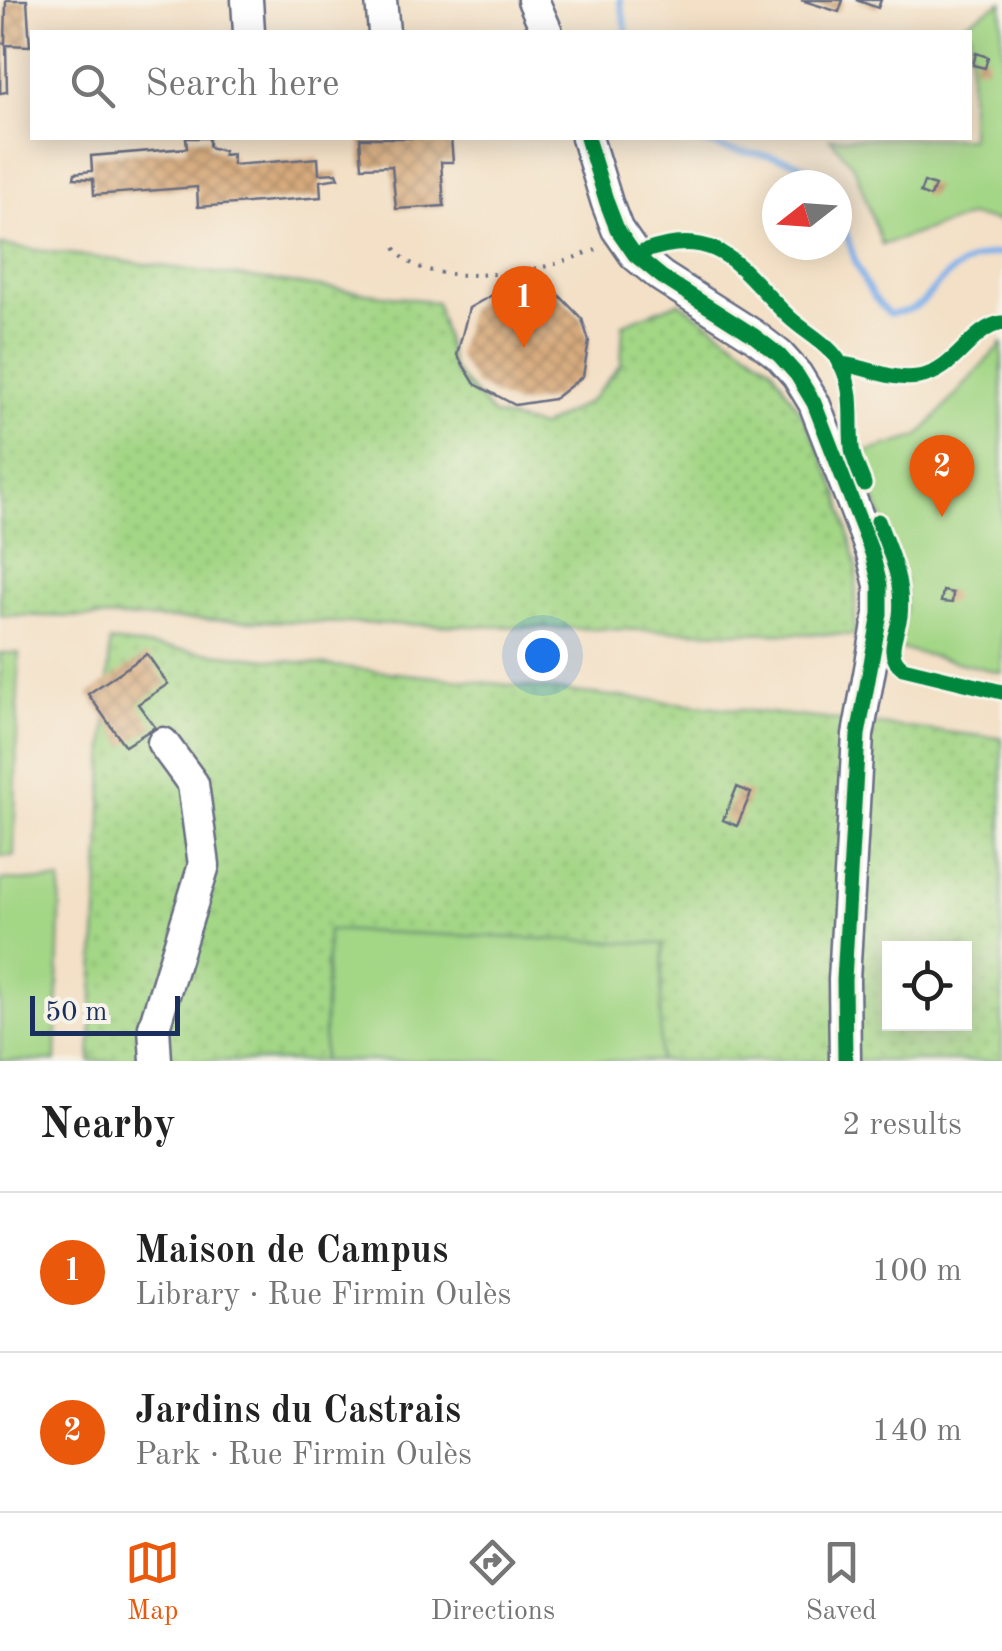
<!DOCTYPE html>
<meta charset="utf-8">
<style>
body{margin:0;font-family:"Old Standard TT",serif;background:#f2f2f2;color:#222}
.controls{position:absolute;right:30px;bottom:30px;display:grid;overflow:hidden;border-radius:0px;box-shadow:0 5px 25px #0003}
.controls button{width:90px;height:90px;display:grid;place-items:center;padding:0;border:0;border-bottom:2px solid #e0e0e0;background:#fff;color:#222;font:50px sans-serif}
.compass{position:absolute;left:762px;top:170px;width:90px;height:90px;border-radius:50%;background:#fff;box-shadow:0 5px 25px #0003;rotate:253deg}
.scale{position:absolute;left:30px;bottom:25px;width:150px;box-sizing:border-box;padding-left:10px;border:5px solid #1b2f5e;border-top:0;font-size:28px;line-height:35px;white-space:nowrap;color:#1b2f5e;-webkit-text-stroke:8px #f7f3e8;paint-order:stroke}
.you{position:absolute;left:542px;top:655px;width:35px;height:35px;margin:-25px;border:8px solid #fff;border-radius:50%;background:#1a73e8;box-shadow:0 0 0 15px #1a73e833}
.badge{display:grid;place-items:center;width:65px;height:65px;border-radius:50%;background:#ea580c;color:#fff;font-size:32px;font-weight:700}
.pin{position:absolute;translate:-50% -82px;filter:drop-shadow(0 2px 5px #0008)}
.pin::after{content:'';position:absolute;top:52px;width:35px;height:30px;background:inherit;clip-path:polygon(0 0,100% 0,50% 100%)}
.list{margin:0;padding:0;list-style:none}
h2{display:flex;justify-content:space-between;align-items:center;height:130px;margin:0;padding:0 40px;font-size:42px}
h2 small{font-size:32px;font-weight:400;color:#767676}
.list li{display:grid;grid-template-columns:65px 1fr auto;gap:30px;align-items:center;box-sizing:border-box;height:160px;padding:0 40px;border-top:2px solid #e0e0e0}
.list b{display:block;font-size:38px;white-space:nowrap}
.list p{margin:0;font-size:32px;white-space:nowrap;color:#767676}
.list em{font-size:32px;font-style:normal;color:#767676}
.icon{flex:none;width:55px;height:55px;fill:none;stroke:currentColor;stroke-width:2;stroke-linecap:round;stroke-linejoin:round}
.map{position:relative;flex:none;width:1002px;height:1061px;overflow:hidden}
.search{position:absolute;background:#fff;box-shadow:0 5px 25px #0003;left:30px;right:30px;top:30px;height:110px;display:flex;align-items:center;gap:25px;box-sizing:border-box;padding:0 35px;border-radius:0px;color:#767676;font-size:38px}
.sheet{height:450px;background:#fff}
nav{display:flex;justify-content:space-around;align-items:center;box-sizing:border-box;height:140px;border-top:2px solid #e0e0e0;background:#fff;font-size:28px;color:#767676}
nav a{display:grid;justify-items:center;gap:5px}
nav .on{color:#ea580c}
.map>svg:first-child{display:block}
.grass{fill:url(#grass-dots);stroke:#5f8272;stroke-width:2.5;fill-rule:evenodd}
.garden{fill:#a3d685;stroke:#5f8272;stroke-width:2.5}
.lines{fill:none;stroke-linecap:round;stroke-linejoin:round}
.stream{stroke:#7eb0ea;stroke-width:6}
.building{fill:url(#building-cross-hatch)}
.minor-casing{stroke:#676d82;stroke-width:35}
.path{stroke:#676d82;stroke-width:4;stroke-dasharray:2.5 8;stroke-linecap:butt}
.minor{stroke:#fff;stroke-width:30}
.cycleway-casing{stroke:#f7f3e8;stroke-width:21}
.cycleway{stroke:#00873e;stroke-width:15}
</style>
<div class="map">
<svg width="1002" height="1061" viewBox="0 0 1002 1061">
<defs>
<pattern id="grass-dots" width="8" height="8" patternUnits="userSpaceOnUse" patternTransform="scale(2.5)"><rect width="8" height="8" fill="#a3d685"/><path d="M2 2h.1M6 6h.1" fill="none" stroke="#8cb875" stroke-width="1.8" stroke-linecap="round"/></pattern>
<pattern id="building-cross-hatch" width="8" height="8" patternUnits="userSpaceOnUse" patternTransform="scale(2.5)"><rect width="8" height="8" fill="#d7aa7c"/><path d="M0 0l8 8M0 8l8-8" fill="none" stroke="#ae8b69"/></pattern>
</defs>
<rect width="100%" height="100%" fill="#f7f3e8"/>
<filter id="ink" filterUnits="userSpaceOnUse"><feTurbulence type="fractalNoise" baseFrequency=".01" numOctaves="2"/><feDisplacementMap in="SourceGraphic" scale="20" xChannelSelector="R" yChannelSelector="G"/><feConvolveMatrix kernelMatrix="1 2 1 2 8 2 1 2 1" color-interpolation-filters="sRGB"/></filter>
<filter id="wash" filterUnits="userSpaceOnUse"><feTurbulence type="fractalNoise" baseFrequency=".0048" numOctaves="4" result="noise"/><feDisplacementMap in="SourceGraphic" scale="40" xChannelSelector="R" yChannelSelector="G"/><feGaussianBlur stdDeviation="2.25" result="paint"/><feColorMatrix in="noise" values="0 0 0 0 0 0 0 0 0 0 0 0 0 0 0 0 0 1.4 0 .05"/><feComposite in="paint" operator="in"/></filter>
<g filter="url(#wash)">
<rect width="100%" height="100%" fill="#f3e0c6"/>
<!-- grass -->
<path class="grass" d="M0,245L436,302L453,369L493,415L541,427L591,400L621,364L623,324L679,302L772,367L808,424L839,495L857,567L854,635L0,615Z
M110,642L1002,738V1061H90ZM890,948H964V1024H890Z"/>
<!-- garden -->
<path class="garden" d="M1002,2V222L970,216L882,245L855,169L830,138H970V32H948Z
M1002,343V673L897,648L905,609V581L858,454L918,437Z
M0,653H19L14,856H0Z
M0,880L61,881L56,1061H0Z
M328,930L663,944L659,1061H323Z"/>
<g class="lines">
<!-- stream -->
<path class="stream" d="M620,0L627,32
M688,138C701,141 713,146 726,149C762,157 804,154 828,185
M837,199C849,242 856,283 889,314C897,313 906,312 913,308C924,303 929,294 937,285C952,269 979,252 1002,254"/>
</g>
<g id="blocks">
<!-- building -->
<path class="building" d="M6,0H27L30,46L6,45L7,92L0,93V43H5Z
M801,0H843L839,12Z
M856,0H881L878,8Z
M976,53L988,57L985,68L973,65Z
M186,138H209V147L223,151V155L232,154L233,165L318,158L319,174L337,173L339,178L320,181L321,197L198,207L197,187L94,195L93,179L74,178L75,173L92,171L91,156L187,148Z
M360,138H451L453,162H441L444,206L396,209L392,166L362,167Z
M924,182L935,186L930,197L920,193Z
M518,287L557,293L582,319L589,341L583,376L554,399L515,405L475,384L457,355L469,308L501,290Z
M936,463L947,466L945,476L934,474Z
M943,591L953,593L952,603L941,602Z
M147,654L168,684L138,704L155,727L125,746L88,694Z
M737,787L751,793L737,826L723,820Z"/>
</g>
</g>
<g filter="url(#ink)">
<use href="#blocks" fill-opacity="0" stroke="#676d82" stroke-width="2.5"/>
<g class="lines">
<!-- minor casing -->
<g class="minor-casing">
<path id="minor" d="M247,0L249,32
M381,0L384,32
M533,0L547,32
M587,138L607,203L617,229L635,255L662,277L753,335L779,355L797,375L814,403L872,553L880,585V614L858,735L844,980L845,1061
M156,1061L154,1027L204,865L193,784L163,743"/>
</g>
<!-- path -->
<path class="path" d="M395,248C418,286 504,275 543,267C563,263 582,254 602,248"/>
<!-- minor -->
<use href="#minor" class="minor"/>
<!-- cycleway casing -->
<g class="cycleway-casing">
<path id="cycleway" d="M587,138L607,203L617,229L635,255L662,277L753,335L779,355L797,375L814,403L872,553L880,585V614L858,735L844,980L845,1061
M643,252C722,223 741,272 790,318C806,333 831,345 841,365C855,392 849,419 852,448C853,460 860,472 864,484
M840,364C867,366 889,381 918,377C956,372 970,328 1002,323
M878,521C890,553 904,582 900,616C897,635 884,655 903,668L1002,692"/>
</g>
<!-- cycleway -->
<use href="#cycleway" class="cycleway"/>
</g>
</g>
</svg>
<div class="controls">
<button><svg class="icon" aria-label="locate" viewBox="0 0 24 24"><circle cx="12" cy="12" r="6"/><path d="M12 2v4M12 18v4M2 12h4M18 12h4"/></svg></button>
</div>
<svg class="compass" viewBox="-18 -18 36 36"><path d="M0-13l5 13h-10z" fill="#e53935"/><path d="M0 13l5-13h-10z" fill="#767676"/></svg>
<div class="scale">50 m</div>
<div class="you"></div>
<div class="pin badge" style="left:524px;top:348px">1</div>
<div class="pin badge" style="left:942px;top:517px">2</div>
<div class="search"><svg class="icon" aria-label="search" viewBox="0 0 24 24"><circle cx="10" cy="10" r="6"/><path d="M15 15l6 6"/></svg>Search here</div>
</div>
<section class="sheet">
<h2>Nearby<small>2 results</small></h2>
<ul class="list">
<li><span class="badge">1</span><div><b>Maison de Campus</b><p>Library · Rue Firmin Oulès</p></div><em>100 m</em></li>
<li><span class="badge">2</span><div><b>Jardins du Castrais</b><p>Park · Rue Firmin Oulès</p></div><em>140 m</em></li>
</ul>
</section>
<nav>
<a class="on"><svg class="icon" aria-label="map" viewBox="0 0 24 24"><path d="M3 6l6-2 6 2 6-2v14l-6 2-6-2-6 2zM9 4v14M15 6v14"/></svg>Map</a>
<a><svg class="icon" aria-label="directions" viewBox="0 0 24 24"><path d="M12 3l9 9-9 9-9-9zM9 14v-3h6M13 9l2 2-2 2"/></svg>Directions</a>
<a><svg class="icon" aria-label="saved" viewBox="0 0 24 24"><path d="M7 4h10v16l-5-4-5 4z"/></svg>Saved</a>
</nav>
